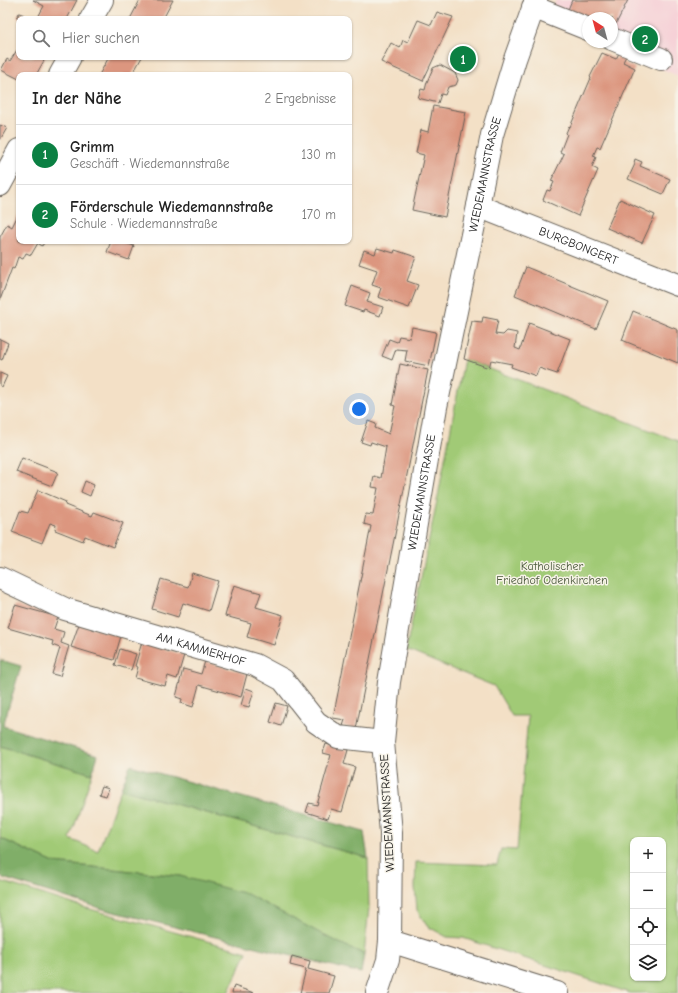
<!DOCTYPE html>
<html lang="de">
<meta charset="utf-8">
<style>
body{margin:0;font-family:"Comic Neue",sans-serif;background:#f2f2f2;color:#222}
.controls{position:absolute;right:12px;bottom:12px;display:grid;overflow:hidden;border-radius:8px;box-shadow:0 1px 3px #0004}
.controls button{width:36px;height:36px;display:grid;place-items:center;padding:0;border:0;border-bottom:1px solid #e0e0e0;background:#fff;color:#222;font:20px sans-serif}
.compass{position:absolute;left:582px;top:12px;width:36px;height:36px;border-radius:50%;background:#fff;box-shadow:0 1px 3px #0004;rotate:324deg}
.you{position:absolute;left:359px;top:409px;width:14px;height:14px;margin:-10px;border:3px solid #fff;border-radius:50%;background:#1a73e8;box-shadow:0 0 0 6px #1a73e833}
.badge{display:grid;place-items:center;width:26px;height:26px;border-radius:50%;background:#0b8043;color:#fff;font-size:13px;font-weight:700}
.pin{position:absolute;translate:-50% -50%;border:2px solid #fff;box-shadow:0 1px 4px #0006}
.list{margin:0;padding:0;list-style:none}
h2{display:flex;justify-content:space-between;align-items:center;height:52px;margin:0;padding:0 16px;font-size:17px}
h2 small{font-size:13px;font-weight:400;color:#767676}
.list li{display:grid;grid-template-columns:26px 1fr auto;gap:12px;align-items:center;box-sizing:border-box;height:60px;padding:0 16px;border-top:1px solid #e0e0e0}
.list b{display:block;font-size:15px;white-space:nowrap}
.list p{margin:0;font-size:13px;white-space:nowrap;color:#767676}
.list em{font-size:13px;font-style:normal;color:#767676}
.icon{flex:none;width:22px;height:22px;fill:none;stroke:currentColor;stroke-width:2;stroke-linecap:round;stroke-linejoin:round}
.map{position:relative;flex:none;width:678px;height:993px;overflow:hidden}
.search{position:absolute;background:#fff;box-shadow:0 1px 3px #0004;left:16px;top:16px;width:336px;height:44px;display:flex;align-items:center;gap:10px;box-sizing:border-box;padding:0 14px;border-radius:8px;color:#767676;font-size:15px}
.panel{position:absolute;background:#fff;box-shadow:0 1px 3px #0004;left:16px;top:72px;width:336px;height:172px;border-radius:8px}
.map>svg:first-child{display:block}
.built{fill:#f6cfd6}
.green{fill:#a1ca76;stroke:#5e7349;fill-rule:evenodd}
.forest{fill:#80ae67;stroke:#4e6542}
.building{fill:#dc967f}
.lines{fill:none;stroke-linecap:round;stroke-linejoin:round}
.minor-casing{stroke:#676158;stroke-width:24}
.minor{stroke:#fff;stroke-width:22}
.labels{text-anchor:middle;stroke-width:3;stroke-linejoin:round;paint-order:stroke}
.street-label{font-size:12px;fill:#1c1c1c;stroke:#f7f3e8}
.park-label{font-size:12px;fill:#4b593c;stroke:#f7f3e8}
</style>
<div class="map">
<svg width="678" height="993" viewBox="0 0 678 993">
<rect width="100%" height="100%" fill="#f7f3e8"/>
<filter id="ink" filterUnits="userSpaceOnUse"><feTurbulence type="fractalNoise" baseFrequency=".025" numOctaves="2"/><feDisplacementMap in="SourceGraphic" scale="8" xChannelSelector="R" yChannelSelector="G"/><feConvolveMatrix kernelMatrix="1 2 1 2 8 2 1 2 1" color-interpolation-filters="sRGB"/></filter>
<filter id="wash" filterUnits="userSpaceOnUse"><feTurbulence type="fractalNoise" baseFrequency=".012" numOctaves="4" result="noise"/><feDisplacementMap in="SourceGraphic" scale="16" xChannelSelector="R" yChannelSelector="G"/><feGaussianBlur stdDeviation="0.9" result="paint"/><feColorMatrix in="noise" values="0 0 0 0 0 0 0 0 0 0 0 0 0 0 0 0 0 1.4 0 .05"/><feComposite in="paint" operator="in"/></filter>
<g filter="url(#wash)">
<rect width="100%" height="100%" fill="#f3e0c6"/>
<!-- built -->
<path class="built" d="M556,0H678V76L601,42H612V18H548Z"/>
<!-- green -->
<path class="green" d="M464,359L678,441V993H630L463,938L447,937L427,926L417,910L415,887L416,862L497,865L501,849L517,850L528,716H512L494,686L406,650L438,496ZM633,840H663V978H633Z
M0,746L92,774L70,839L98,851L121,789L368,858L369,908L364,954L180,876L54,863L0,838Z
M0,881L79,906L247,952L228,993H0Z"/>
<!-- forest -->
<path class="forest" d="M0,660L21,666L3,726L98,755L92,774L0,746Z
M130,765L364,832L368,858L121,789Z
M0,838L54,863L180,876L247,894L331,939L364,954L361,973L106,910L0,877Z"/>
<g id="blocks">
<!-- building -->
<path class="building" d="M33,0H77L67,19H37L44,6Z
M140,0H173L163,19H130Z
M572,0H628L613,30H612V18H588L567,12Z
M437,12L453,17L423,81L381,62L391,43L400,48L403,40L408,42L418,20L431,25Z
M19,13L22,14L31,19H20L17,17Z
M17,50L19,51V57H46L36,75H19V79L1,70L7,59L10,61Z
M602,53L616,59L619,53L626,56L623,62L635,68L600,148L597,147L593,156L596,157L592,167L598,170L578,216L543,200L547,190L550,191L554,182L551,181L564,154L560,152L567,134L566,133L569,126L570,127L591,78L590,77Z
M109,57H142L132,75H99Z
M440,65L455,73L458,80L456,85L448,87L445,95L441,94L438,103L418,98L421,89L425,90L427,82L433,68Z
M433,106L466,112L445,217L412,210L424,155L416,153L421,130L428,132Z
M0,125L7,128L0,140Z
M635,159L642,162L640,166L670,179L663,194L628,179L635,164L634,163Z
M620,199L655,215L642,243L607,228Z
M19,213V241H45L42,246L38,243L31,255L26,253L23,259L18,257L14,269L12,268L0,300V237L7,224L12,227Z
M111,241H120L134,246L129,260L107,252Z
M377,248L394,253L395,250L416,257L407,281L418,285L409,308L378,297L381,288L372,285L377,270L359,264L364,250L375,254Z
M526,267L608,301L596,329L515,295Z
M352,286L370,293L367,302L383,307L380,316L364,310L363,312L345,306Z
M633,311L678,330V363L622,340Z
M483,317L498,320L495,334L503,335L507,331L517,333L515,348L520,350L529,323L570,339L557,374L539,368L536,376L511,367L512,364L491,360L489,368L464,359L472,321L482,322Z
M412,327L436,332L429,366L405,361L407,350L396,349L392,360L382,356L389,339L397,342L399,336L410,338Z
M0,339L8,343L2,360L0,359Z
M400,364L428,370L356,729L343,726L345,720L333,718L371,526L364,524L366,514L373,515L378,488L372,487L374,476L381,478L386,447L371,442L370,445L361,442L368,421L376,424L375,428L389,434L395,406L392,405Z
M0,373L7,376L2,387L0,386Z
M22,458L58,472L52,486L16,472Z
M85,481L94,485L90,496L81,492Z
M38,490L66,502L65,505L92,516L94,512L123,523L113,547L85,536L83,541L55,530L56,525L50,523L42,543L12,532L20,511L28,513Z
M192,573L218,581L209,611L183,603L178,617L152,609L161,579L188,587Z
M234,585L261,593L256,607L283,615L274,645L247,637L251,623L225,616Z
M15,605L58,617L54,629L64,632L61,643L69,646L60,676L52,674L60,648L52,645L53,641L8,628Z
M79,624L121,636L114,660L71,647Z
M142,642L184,655L177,679L168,676L165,686L135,678L138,667L135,666Z
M120,649L136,654L131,670L115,665Z
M205,661L247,674L241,697L199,685L193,707L181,703L182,699L176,697L183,669L201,674Z
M246,688L254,691L249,707L241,705Z
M276,703L287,706L281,726L270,722Z
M326,744L348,750L344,764L355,767L342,812L331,809L328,819L306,812L309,803L317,805L331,755L323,753Z
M102,786L109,788L106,796L99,794Z
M292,956L310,961L308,969L334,976L329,993H300L306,969L290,965Z
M234,986L254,993H232Z"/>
</g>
</g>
<g filter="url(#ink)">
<use href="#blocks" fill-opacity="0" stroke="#676158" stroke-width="1"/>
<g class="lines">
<!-- minor casing -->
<g class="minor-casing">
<g id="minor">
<path d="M533,7L588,29"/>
<path d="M91,19L102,0"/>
<path d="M612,39L661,59"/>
<path d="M60,75L70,57"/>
<path d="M0,185L19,150"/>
<path id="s1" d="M478,206L678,285"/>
<path id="s2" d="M0,578L65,609L255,665L283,680L316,722L338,737L383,742"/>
<path d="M390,941L557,993"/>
<path id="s3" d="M377,993L388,960L390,941L391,833L383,742L389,682L436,407L478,206L492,135L515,59L536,0"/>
</g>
</g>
<!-- minor -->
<use href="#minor" class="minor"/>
</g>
</g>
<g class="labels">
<!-- street labels -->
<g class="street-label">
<text dy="4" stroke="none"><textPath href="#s3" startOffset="830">WIEDEMANNSTRASSE</textPath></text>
<text dy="4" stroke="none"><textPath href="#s1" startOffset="108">BURGBONGERT</textPath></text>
<text dy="4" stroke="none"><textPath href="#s3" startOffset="506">WIEDEMANNSTRASSE</textPath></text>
<text dy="4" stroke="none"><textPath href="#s2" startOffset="214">AM KAMMERHOF</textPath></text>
<text transform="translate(387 813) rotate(-93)" y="4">WIEDEMANNSTRASSE</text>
</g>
<!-- park labels -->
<g class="park-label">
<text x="552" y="570">Katholischer<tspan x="552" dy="14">Friedhof Odenkirchen</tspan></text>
</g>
</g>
</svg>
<div class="controls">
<button>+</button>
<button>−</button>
<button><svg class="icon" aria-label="locate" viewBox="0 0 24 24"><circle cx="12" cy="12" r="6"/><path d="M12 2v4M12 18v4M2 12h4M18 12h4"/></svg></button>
<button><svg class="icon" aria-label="layers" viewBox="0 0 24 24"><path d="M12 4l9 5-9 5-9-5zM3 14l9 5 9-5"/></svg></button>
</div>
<svg class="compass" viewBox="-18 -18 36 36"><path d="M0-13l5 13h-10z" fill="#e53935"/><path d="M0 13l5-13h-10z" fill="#767676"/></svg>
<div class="you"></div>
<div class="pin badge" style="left:463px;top:59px">1</div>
<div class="pin badge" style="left:645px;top:39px">2</div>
<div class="search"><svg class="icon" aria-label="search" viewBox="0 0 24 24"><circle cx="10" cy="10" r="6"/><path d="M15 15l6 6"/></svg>Hier suchen</div>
<section class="panel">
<h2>In der Nähe<small>2 Ergebnisse</small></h2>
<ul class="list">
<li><span class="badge">1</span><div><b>Grimm</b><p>Geschäft · Wiedemannstraße</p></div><em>130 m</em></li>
<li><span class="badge">2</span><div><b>Förderschule Wiedemannstraße</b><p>Schule · Wiedemannstraße</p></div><em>170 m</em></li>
</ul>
</section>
</div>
